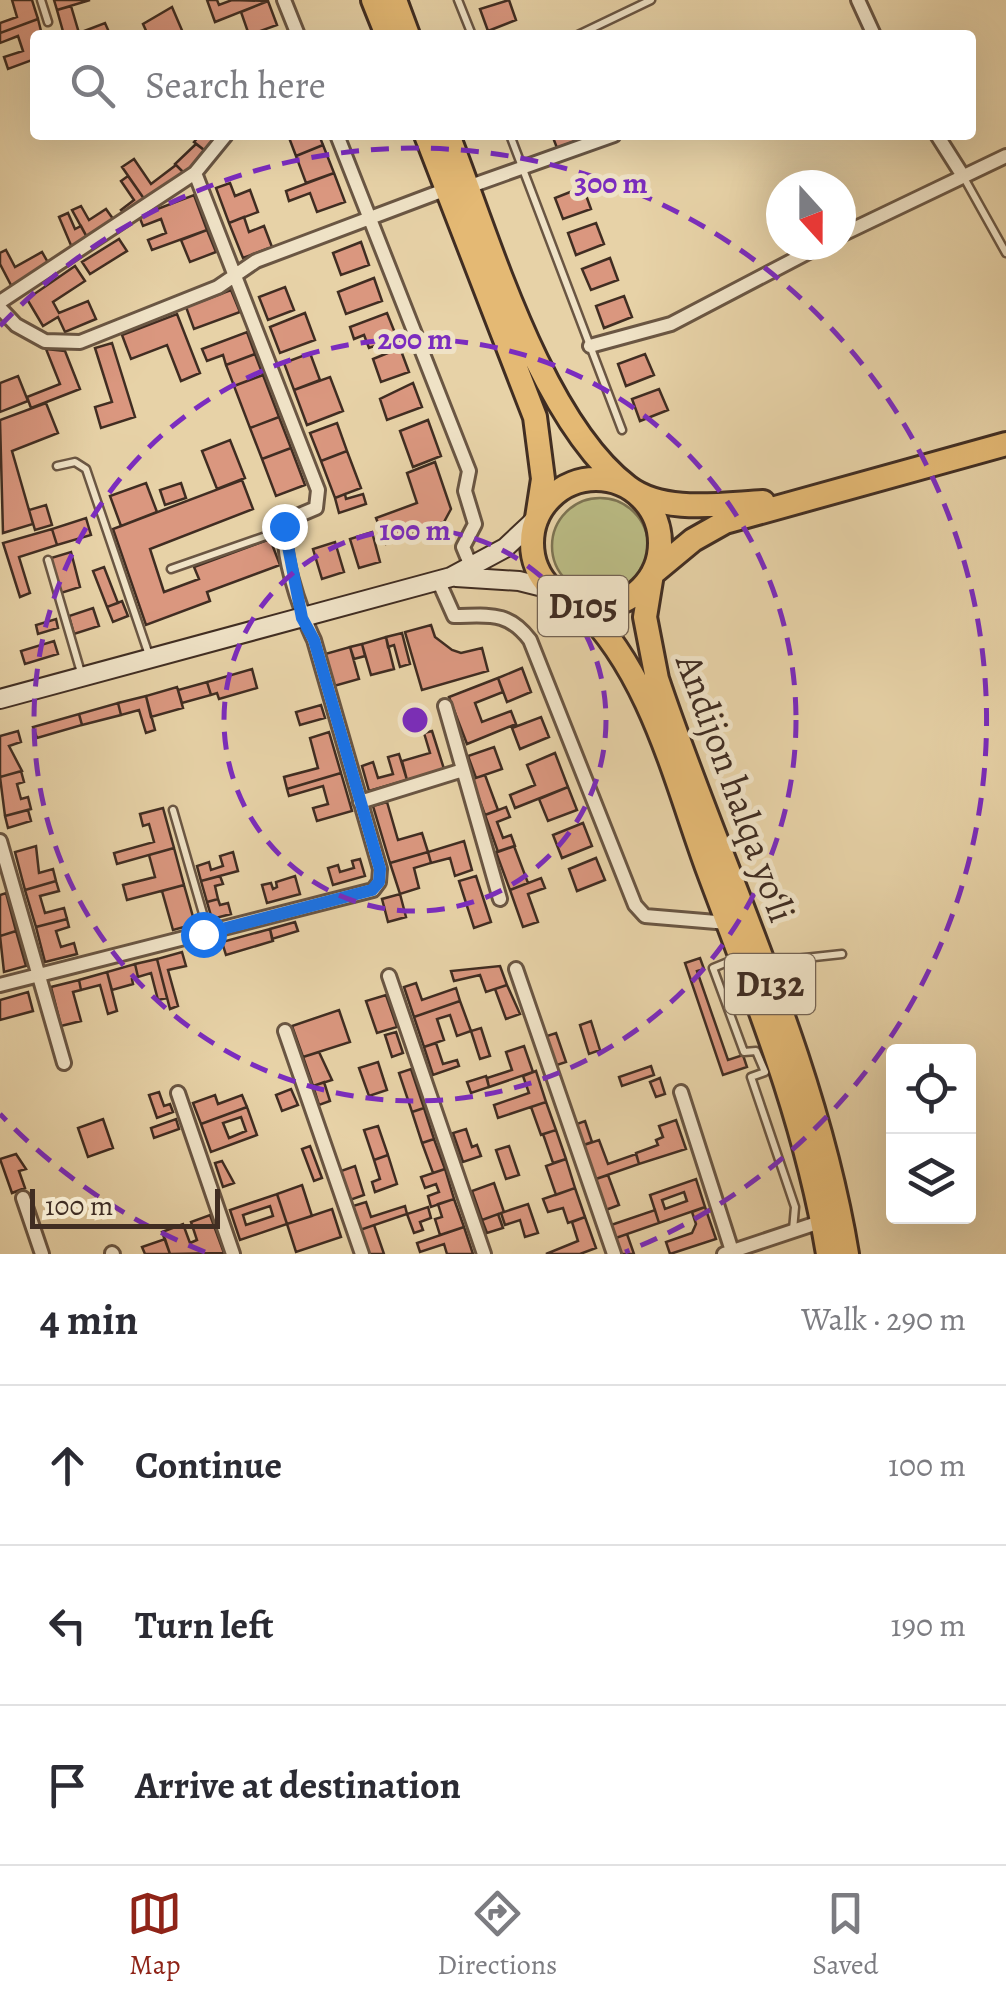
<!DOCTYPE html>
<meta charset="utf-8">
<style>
body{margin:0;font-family:Alegreya,serif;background:#f2f2f3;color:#2b2b33}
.controls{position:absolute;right:30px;bottom:30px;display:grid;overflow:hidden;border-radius:10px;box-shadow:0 10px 40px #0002}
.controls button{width:90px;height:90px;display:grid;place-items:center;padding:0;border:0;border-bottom:2px solid #e1e1e2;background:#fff;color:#2b2b33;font:50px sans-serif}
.compass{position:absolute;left:766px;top:170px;width:90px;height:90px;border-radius:50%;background:#fff;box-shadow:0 10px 40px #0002;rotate:159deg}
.scale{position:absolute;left:30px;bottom:25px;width:190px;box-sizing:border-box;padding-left:10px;border:5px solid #402d22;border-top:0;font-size:28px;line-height:35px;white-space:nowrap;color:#402d22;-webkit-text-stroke:8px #efe2c6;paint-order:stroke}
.stop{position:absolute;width:30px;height:30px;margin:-22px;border:8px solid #1a73e8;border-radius:50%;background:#fff}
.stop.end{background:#1a73e8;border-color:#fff;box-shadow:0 2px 10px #0008}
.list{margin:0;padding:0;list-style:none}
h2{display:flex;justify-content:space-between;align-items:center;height:130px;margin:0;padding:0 40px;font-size:42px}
h2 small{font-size:32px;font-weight:400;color:#7c7c81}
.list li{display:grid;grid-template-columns:65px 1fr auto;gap:30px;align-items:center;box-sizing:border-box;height:160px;padding:0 40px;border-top:2px solid #e1e1e2}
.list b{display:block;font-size:38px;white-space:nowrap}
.list em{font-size:32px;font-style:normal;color:#7c7c81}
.icon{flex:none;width:55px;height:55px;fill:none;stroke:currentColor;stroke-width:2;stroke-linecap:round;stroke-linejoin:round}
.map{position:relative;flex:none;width:1006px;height:1254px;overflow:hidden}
.search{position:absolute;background:#fff;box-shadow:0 10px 40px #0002;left:30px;right:30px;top:30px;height:110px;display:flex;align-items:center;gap:25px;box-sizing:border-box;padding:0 35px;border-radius:10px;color:#7c7c81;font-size:38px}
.sheet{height:610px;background:#fff}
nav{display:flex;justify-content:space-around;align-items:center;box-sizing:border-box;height:140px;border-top:2px solid #e1e1e2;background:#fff;font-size:28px;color:#7c7c81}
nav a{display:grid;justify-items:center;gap:5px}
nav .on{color:#8f2418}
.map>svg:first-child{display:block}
.green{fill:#babb84;stroke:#7d7453;stroke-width:2.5}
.building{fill:#da977f;stroke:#402d22;stroke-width:2.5;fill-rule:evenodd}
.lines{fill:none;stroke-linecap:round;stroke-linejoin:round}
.lane-casing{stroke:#6a5643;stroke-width:11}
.street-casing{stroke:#6a5643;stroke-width:18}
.secondary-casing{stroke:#402d22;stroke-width:22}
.highway-casing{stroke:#402d22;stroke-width:28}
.lane{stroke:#efe2c6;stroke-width:6}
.street{stroke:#efe2c6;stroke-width:12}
.secondary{stroke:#efe2c6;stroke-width:18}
.highway{stroke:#e4b974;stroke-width:22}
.route{stroke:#1a73e8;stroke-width:12}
.ring{fill:none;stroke:#7b2cbf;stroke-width:5;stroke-dasharray:18 12}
.labels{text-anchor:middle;stroke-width:10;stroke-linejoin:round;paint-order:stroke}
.shield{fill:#efe2c6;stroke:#746353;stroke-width:2.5}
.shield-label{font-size:35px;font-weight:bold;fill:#402d22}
.street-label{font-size:38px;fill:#402d22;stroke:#efe2c6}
.centre{fill:#7b2cbf;stroke:#efe2c6;stroke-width:5}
.ring-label{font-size:30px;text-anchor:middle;font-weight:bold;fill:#7b2cbf;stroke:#efe2c6;stroke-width:10;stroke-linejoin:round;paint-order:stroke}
</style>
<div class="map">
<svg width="1006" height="1254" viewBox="0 0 1006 1254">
<rect width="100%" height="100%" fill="#e7d2a7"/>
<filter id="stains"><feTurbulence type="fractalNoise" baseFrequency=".002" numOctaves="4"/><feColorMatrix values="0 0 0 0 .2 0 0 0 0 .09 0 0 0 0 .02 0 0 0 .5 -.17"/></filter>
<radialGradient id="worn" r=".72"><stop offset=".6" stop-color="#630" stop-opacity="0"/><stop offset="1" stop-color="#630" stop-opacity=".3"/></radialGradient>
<!-- green -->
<path class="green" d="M552 546a48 48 0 1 1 96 0a48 48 0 1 1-96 0Z"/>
<!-- building -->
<path class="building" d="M12,0H32L38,19L0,33V23L17,17Z
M54,0H90L57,10Z
M207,0H217L219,5L232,0L268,1L215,22Z
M509,0L516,20L488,31L480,9Z
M268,1L277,25L249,35L241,12Z
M71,6L79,33L105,23L109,32L64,35L57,10Z
M172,7L184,35H148L143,24Z
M38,19L42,35H35V59L8,69L4,57L23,51L18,36L0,43V33Z
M200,135H222L208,153L194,142Z
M288,135H319L323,145L296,156Z
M552,135H577L578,140L557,148Z
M196,144L208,153L185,174L175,164Z
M323,145L334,173L306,183L296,156Z
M134,159L151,184L176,165L185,174L147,203L122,167Z
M334,173L345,202L317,212L310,193L289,201L286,191Z
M128,176L147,203L127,217L121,210L134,200L121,181Z
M230,183L235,196L250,190L258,212L229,223L216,188Z
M583,187L591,209L563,219L555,198Z
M194,195L207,230L152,250L148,240L166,233L161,219L143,226L139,216Z
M81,206L89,220L106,209L116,223L89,241L72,210Z
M68,213L75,229L81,226L89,241L73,250L59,217Z
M244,217L249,232L264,226L272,247L243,258L229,223Z
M596,223L604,244L576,255L568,233Z
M207,230L216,252L190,262L181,240Z
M119,239L127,251L90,274L82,262Z
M361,242L369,265L341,275L333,253Z
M6,250L15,267L42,252L50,266L12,287L0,264V253Z
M610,258L618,280L591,290L582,269Z
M75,266L85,281L53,302L59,313L88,301L96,319L65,332L58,317L43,326L27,299Z
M374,278L382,301L346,314L338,292Z
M285,287L294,310L268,320L259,297Z
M231,290L240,312L194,329L186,307Z
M624,296L632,317L604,328L596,306Z
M305,313L315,340L280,353L270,327Z
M387,313L397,338L369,348L364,335L354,339L350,327Z
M177,314L200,373L181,381L167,345L131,359L122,335Z
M247,332L255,354L226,365L223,355L207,361L202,349Z
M112,343L135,417L101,428L95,407L112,402L95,348Z
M400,348L409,372L381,382L373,359Z
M46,349L65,351L80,389L31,408L27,397L60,384Z
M310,353L320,380L294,390L284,363Z
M255,354L263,375L234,386L226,365Z
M645,354L654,375L626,386L618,364Z
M263,375L279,417L250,428L234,386Z
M18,376L28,401L0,412V383Z
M330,377L343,411L307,425L294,390Z
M413,383L422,407L387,420L380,399Z
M659,389L668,410L640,421L632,399Z
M46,403L58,433L12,451L33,524L3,533L0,420Z
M279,417L291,448L262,459L250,428Z
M428,420L441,456L413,467L400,431Z
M337,423L347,451L321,461L310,433Z
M230,440L245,478L217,489L202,451Z
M291,448L305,485L276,496L262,459Z
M347,451L361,488L335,498L321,461Z
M435,462L451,509L444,522L386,544L376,518L417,503L407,473Z
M242,480L253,509L150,549L164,592L199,579L194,567L270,539L280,565L207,592L210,601L146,625L113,529Z
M146,483L157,512L121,526L110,496Z
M181,483L186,498L165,505L160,490Z
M345,494L346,499L363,494L366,504L339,513L335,498Z
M46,505L52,525L35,530L29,510Z
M86,518L91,535L57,545L52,529Z
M52,529L57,545L19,557L30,593L20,597L3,543Z
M372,532L380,562L359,568L350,539Z
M335,542L344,572L322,579L313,549Z
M71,552L80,587L61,593L51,558Z
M104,567L118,603L107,607L93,571Z
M122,601L128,616L113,622L107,607Z
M93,608L99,626L74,634L69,616Z
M56,619L58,628L38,634L36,625Z
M431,625L435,637L452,650L461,653L482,648L488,671L422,690L405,632Z
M402,633L410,664L400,667L394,645L388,647L386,637Z
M386,637L394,669L371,675L362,644Z
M54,641L58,654L25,664L21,651Z
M362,644L365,656L354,659L350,647Z
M350,647L359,679L334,686L325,654Z
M522,668L531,692L507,702L498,678Z
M252,669L257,688L219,699L217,693L211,695L207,682Z
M498,678L503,692L475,703L482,722L511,711L516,724L467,744L449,697Z
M207,682L211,695L182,703L178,690Z
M177,687L183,708L151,717L146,696Z
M146,696L155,730L146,733L139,710L121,715L118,703Z
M118,703L121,715L82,725L79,714Z
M321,705L325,718L300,725L296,712Z
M79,714L82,725L37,738L33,727Z
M541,717L549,737L520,749L512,728Z
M18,731L21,742L9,746L22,771L0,777V736Z
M432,731L444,769L407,780L402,761L430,753L424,733Z
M329,732L341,773L287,789L284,777L318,768L310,738Z
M494,747L502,769L476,778L468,756Z
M555,753L568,787L515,808L510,795L535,785L527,765Z
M399,754L407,780L369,791L362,766L373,762L378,778L393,774L388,757Z
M21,771L24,782L17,784L21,799L28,797L31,809L5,816L0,777Z
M341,773L352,811L317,821L313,808L328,804L323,786L289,796L287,789Z
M485,775L498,810L485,815L472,779Z
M568,787L577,810L548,821L539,799Z
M387,802L398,840L422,833L428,852L390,863L373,806Z
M506,807L510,817L497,822L503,838L511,835L515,846L498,852L485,815Z
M163,808L174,848L117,864L114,853L154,842L149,824L143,826L140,814Z
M28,810L31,821L8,828L5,816Z
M583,823L592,846L562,858L553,835Z
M464,841L472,870L455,876L450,858L431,863L428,852Z
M36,846L39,873L53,869L56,881L25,890L15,852Z
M514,846L528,883L510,890L496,852Z
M174,848L184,885L127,900L123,885L155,877L149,855Z
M233,852L238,871L201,881L197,866L209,862L211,870L223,866L220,856Z
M428,852L431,863L414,868L419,888L400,894L390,863Z
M596,858L605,880L577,891L569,869Z
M360,859L365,876L333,885L328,868L338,865L340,872L354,868L352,861Z
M220,876L223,884L215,886L218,899L207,902L201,881Z
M295,876L300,894L267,903L262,885L271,883L273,889L277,887L276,882Z
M476,876L491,922L474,928L459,881Z
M541,878L545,888L528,894L538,922L523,927L510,890Z
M56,881L59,891L40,896L45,913L64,908L67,919L36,927L25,890Z
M184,885L195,924L173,930L162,891Z
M6,893L16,931L0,936V895Z
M400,894L406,917L388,922L382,899Z
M218,899L220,905L228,903L231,914L212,919L207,902Z
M67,919L69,927L56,931L61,947L74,943L77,954L45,962L36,927Z
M295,922L298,931L272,939L270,929Z
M270,929L273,941L226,955L222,942Z
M16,931L26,966L4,972L0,936Z
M182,952L186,966L168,970L178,1006L170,1009L157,959Z
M700,958L704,969L697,971L728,1060L743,1055L747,1067L723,1075L685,963Z
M157,959L167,998L158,1000L151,973L138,977L135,964Z
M135,964L138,977L132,979L133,984L112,990L107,972Z
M500,966L507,985L486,992L480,975L454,981L451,971Z
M107,972L117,1011L108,1014L100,985L81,990L79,980Z
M79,980L81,990L73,992L81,1021L61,1026L51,987Z
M416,983L422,1000L456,988L460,1001L414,1017L404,987Z
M507,985L520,1014L506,1019L495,989Z
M28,992L33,1011L0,1020V1000Z
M386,995L397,1027L377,1033L366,1001Z
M460,1001L471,1031L457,1036L450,1015L437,1019L444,1040L424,1047L414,1017Z
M339,1010L350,1042L303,1057L292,1026Z
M591,1021L600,1050L589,1054L580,1025Z
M481,1028L490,1056L480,1059L471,1031Z
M396,1032L403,1053L392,1057L385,1035Z
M556,1033L566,1062L554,1066L544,1037Z
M436,1043L443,1064L457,1060L459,1066L433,1075L424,1047Z
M524,1046L533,1072L489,1087L487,1078L512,1070L506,1052Z
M319,1052L332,1080L313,1086L303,1057Z
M378,1062L387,1090L369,1096L359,1068Z
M651,1066L654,1075L622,1086L619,1077Z
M411,1069L424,1108L412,1112L399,1073Z
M536,1071L546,1102L498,1118L494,1105L529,1093L523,1076Z
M486,1076L489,1087L471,1093L467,1082Z
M660,1078L665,1094L656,1097L650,1082Z
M324,1082L330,1101L319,1105L313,1086Z
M291,1089L298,1105L282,1111L276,1095Z
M159,1092L164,1106L170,1104L173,1112L157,1118L149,1095Z
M215,1095L218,1104L242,1095L247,1107L201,1124L193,1103Z
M546,1102L556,1130L541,1135L531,1107Z
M247,1107L257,1135L211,1152L201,1124ZM241,1117L246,1131L229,1138L223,1123Z
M424,1108L434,1139L422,1143L412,1112Z
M103,1119L113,1148L88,1157L78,1128Z
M176,1119L179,1129L154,1138L151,1128Z
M676,1120L686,1149L639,1164L636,1153L658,1145L656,1140L663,1137L659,1126Z
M585,1121L592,1142L581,1146L574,1125Z
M378,1126L388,1155L374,1160L364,1130Z
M466,1129L472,1147L477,1145L481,1156L463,1162L453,1133Z
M556,1130L566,1159L553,1163L543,1134Z
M434,1139L445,1169L433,1173L422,1143Z
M599,1140L608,1164L636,1154L639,1164L593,1180L581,1146Z
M310,1146L322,1178L314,1181L302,1149Z
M509,1146L519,1175L506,1179L496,1150Z
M16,1154L26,1169L19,1171L25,1188L12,1193L0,1159Z
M388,1155L397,1184L375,1192L372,1182L380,1179L374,1160Z
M566,1159L575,1188L556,1195L546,1166Z
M222,1161L234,1183L223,1187L215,1163Z
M355,1166L364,1195L350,1200L341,1171Z
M445,1169L454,1199L431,1207L428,1196L439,1192L436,1184L425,1188L421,1177Z
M608,1175L619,1205L603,1211L593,1180Z
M696,1179L705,1207L659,1223L650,1195ZM684,1192L687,1201L665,1209L662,1200Z
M494,1183L504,1212L482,1220L472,1191Z
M302,1185L312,1216L287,1224L277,1194Z
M575,1188L585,1217L568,1223L563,1208L548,1212L543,1199Z
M277,1194L287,1224L240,1240L230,1210ZM270,1206L273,1216L246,1225L243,1215Z
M454,1199L464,1227L440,1235L435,1219L442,1217L438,1204Z
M366,1202L371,1217L405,1206L407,1214L360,1230L353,1206Z
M528,1204L538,1233L525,1237L520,1220L505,1225L501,1213Z
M428,1207L431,1218L420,1222L423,1230L414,1233L407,1214Z
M705,1207L716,1239L670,1254L666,1242L692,1233L696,1224L692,1212Z
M332,1209L341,1237L296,1252L287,1224Z
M655,1210L659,1223L613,1239L608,1226Z
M498,1214L503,1228L487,1233L482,1220Z
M210,1215L224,1253L170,1254L162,1232L183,1224L190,1243L197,1240L191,1222Z
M585,1217L596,1248L580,1254H546L578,1241L572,1222Z
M374,1225L384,1254H368L360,1230Z
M464,1227L473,1254H447L444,1244L420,1252L417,1243Z
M627,1234L634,1254H618L613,1239Z
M165,1239L170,1254H145L142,1247Z"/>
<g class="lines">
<!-- lane casing -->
<g class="lane-casing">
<path id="lane" d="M41,0L48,22
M458,0L472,35
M578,35L651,0
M510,135L622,430
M963,176L1006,253
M57,466L75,462L86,469L150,658
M48,560L82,676
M171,569L283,530
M173,810L208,931
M735,959L713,968L744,1052L756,1051L765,1072L751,1077L795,1207L793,1230
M768,962L842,954"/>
</g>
<!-- street casing -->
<g class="street-casing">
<path id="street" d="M284,0L298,35
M858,0L874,35
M337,135L469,471L465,491L475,524L463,547L473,571
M937,135L963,176
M468,187L614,135
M841,235L1006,156
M0,302L195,173L226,135
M0,308L16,325L45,341L80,342L218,287L256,261L447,189
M590,346L671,324L822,245
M438,580L454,616C488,616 507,610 530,640L635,905L645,916L728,923
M445,706L500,899
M360,802L463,770
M0,841L64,1063
M516,969L614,1254
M389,976L484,1254
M0,985L373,890L379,882L380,869L314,640C303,618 273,537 290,519L316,508L318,490L195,173
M285,1031L362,1254
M681,1092L733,1254
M178,1093L233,1254
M23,1198L42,1254
M112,1253L113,1254
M724,1254L823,1221"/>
</g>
<!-- secondary casing -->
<g class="secondary-casing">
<path id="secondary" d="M456,577L519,581L551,589
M0,699L451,577L505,548L537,518"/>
</g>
<!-- highway casing -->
<g class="highway-casing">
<path id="highway" d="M373,0L387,35
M395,0L408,35
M426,135L535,417L543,479L537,518
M448,135C488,237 540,420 628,487C663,514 722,504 763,502
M532 543a64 64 0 1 1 128 0a64 64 0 1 1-128 0Z
M581,606C651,674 675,780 708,870C755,996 806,1120 828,1254
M847,1254C814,1054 721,870 657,679L645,617L652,574L693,540L725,522L1006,444"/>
</g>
<!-- lane -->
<use href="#lane" class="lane"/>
<!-- street -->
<use href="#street" class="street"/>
<!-- secondary -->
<use href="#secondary" class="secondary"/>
<!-- highway -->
<use href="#highway" class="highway"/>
</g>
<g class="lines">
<!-- route -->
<path class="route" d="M203,934L372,890L379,882L380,869L314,640L302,618L284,526"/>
</g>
<!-- distance rings -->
<g class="ring">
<circle cx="415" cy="720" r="191"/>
<circle cx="415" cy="720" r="381"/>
<path d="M205 1252A572 572 0 0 1 0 1114M0 326A572 572 0 1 1 625 1252"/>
</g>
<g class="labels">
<!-- shield labels -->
<g class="shield">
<rect x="538" y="576" width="90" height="60" rx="8"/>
<rect x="725" y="954" width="90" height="60" rx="8"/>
</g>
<g class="shield-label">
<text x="583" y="618">D105</text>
<text x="770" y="996">D132</text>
</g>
<!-- street labels -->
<g class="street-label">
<text transform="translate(736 788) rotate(70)" y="13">Andijon halqa yo‘li</text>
</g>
</g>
<circle cx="415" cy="720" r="15" class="centre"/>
<g class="ring-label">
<text x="611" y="193">300 m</text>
<text x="415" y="349">200 m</text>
<text x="415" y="540">100 m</text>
</g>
<rect width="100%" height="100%" filter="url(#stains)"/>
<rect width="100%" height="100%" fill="url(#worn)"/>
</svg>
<div class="controls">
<button><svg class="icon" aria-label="locate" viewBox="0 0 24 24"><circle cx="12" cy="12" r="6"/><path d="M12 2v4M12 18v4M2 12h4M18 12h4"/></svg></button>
<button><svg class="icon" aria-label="layers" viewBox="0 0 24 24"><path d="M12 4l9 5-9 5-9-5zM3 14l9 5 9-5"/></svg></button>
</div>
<svg class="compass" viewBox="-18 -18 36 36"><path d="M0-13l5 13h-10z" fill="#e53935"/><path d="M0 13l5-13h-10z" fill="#7c7c81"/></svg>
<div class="scale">100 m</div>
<div class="stop" style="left:203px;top:934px"></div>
<div class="stop end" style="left:284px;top:526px"></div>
<div class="search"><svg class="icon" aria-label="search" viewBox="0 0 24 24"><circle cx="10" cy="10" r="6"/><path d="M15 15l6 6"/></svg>Search here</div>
</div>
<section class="sheet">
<h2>4 min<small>Walk · 290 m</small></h2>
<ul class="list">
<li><svg class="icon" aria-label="ahead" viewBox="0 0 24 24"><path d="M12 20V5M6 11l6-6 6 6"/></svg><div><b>Continue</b></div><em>100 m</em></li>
<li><svg class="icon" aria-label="left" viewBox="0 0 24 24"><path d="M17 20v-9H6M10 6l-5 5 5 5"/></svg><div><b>Turn left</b></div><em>190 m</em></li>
<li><svg class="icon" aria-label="arrive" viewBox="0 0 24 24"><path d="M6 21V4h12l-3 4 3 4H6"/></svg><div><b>Arrive at destination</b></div></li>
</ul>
</section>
<nav>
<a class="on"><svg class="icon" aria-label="map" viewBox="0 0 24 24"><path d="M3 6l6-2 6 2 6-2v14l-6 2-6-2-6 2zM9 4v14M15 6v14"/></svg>Map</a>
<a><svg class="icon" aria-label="directions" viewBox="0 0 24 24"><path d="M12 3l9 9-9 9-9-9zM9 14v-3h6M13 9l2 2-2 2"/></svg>Directions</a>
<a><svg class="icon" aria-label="saved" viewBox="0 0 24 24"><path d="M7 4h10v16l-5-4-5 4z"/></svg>Saved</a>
</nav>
